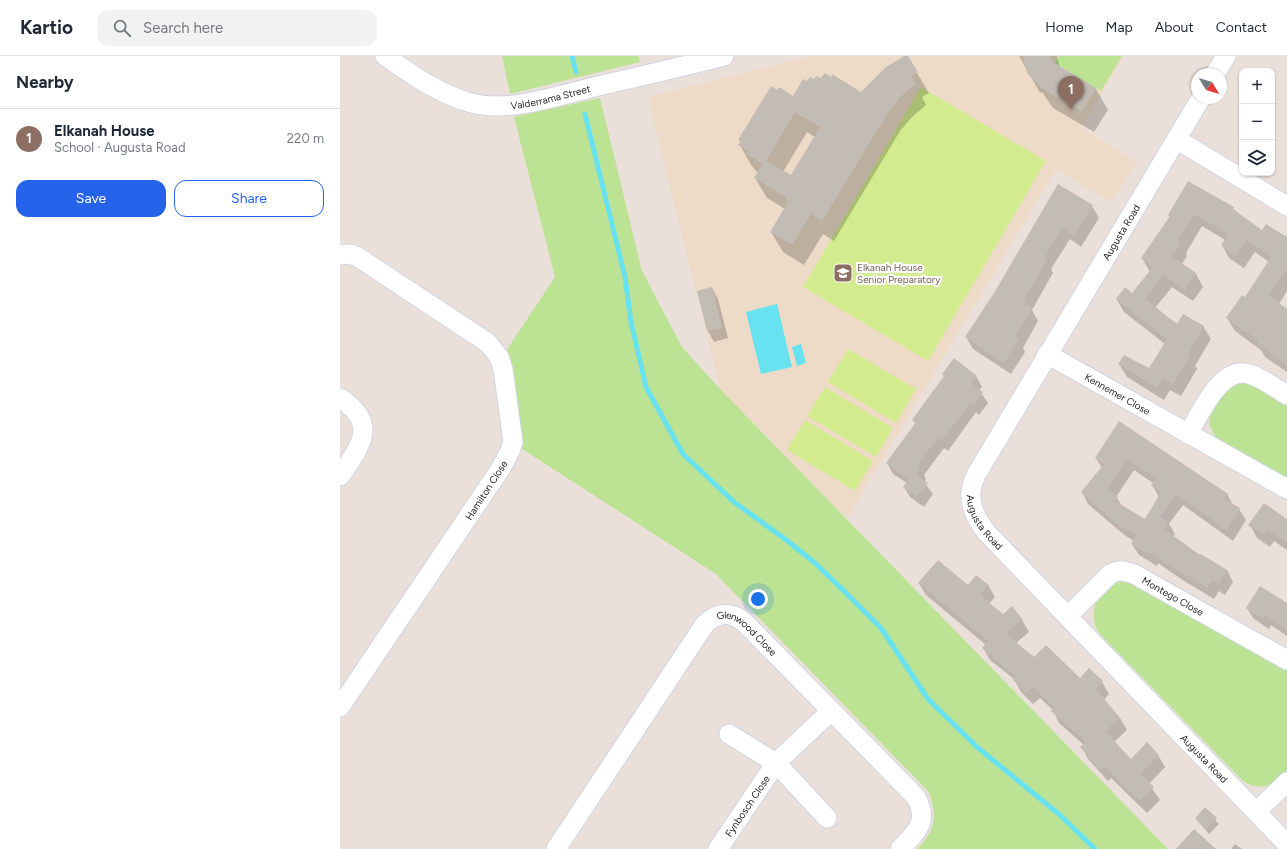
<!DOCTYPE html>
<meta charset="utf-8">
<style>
body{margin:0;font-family:Figtree,sans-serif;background:#f2f2f3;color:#1f2937}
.controls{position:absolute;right:12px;top:12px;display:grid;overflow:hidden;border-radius:8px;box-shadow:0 1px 3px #0004}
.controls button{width:36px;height:36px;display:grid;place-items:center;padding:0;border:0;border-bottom:1px solid #e0e1e3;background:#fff;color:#1f2937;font:20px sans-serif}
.compass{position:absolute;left:851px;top:12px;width:36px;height:36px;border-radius:50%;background:#fff;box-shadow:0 1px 3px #0004;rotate:128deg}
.you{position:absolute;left:418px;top:543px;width:14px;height:14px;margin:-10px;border:3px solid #fff;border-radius:50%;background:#1a73e8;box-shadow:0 0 0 6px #1a73e833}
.badge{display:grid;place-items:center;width:26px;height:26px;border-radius:50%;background:#2563eb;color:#fff;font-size:13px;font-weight:700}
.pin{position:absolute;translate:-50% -33px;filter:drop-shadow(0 1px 2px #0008)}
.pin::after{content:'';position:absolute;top:21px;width:14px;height:12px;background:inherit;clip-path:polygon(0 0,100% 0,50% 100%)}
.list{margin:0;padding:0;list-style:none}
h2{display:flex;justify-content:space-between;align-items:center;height:52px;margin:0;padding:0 16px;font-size:17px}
h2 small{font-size:13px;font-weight:400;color:#747a83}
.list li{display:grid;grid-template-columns:26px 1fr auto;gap:12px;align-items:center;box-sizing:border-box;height:60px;padding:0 16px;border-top:1px solid #e0e1e3}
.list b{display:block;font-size:15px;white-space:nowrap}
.list p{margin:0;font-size:13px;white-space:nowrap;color:#747a83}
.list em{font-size:13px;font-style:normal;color:#747a83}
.actions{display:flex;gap:8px;padding:12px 16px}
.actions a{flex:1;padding:9px 0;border:1px solid #2563eb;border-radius:12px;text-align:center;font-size:14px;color:#2563eb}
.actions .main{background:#2563eb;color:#fff}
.icon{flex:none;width:22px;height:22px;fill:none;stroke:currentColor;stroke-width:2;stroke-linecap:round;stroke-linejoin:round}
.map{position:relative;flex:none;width:947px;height:793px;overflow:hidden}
header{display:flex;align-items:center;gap:24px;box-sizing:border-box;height:56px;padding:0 20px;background:#fff;border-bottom:1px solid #e0e1e3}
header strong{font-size:19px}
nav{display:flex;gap:22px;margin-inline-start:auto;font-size:14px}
.search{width:280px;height:36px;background:#f2f2f3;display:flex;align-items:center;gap:10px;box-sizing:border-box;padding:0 14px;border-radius:12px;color:#747a83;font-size:15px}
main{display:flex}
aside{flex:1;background:#fff}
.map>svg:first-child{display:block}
.education{fill:#eddbc7}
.green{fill:#bbe393}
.pitch{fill:#d3eb8f}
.water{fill:#68e2f0}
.shadow{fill:#0003;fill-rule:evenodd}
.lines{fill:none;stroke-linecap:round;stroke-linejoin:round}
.stream{stroke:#68e2f0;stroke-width:5}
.building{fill:#c2bcb5;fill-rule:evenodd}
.street-casing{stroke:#ced5e2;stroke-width:21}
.street{stroke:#fff;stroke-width:19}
.labels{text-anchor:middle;stroke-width:4;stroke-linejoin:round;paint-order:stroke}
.street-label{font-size:10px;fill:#282828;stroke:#fff}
.education-label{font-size:10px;fill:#785e54;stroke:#fff;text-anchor:start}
</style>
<header>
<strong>Kartio</strong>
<div class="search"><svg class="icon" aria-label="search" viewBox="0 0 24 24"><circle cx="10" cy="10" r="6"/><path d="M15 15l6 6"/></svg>Search here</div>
<nav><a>Home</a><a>Map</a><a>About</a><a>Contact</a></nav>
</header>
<main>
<aside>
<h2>Nearby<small></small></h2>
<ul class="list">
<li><span class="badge" style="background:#8d6e63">1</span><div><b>Elkanah House</b><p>School · Augusta Road</p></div><em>220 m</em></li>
</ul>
<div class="actions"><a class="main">Save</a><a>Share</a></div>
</aside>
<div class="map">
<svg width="947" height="793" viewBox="0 0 947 793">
<rect width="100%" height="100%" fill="#ebe0d9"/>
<!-- education -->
<path class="education" d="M471,0H784L741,72L797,106L771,146L716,113L507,462L380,333L308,41Z"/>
<!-- green -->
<path class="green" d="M162,0H299L300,6L170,38Z
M719,0H782L761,35L715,7Z
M260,42L302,215L342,291L380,333L828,793H577C596,775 597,759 589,736L376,518L179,391L166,295L215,221L174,61Z
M904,325L947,347V425L877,384L869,368L870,358L888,330Z
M786,525L793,527L947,613V714C933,728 923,737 903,725L758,576C746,554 760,528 786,525Z"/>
<!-- pitch -->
<path class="pitch" d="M581,31L706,105L588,305L463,231Z
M508,293L576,333L556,367L488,326Z
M485,331L553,372L536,401L467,360Z
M465,364L533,405L515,435L447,394Z"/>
<!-- water -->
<path class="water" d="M437,248L452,311L421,318L406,256Z
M461,288L466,307L457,310L452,291Z"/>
<!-- shadow -->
<path class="shadow" d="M567,0L589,37L582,41L586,49L572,61L560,75L494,185L483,178L464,209L443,196L431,176L445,153L427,142L415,122L418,117L411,109L400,89L401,87L399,84L454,41L522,37ZM467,76L475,81L452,121L443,116Z
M679,0H717L720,12L756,33L768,54L754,76L713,52L702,36L700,37Z
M718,129L752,150L759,162L741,191L730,183L711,213L713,217L692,254L698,265L683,292L685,296L671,318L633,293L626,281L655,238Z
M893,152L895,156L923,175L926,169L947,181V235L939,248L947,254V316L925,301L921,294L895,275L887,262L906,242L929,206L915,196L904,212L889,202L882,189L885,184L862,170L846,197L847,200L842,208L856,218L863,231L853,245L832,231L815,252L838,269L863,270L871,283L855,310L857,313L841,340L830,334L824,344L787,321L779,308L810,314L825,288L784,256L777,244L792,238L810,216L802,202L830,161L829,159Z
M372,232L378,243L388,282L374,286L368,275L358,235Z
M603,318L636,320L642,331L639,334L648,347L639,359L636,356L608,395L604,392L584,419L586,423L584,426L593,438L584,451L570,441L564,431L567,427L553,418L547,407L576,368L573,364L604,321Z
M780,367L887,438L893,449L899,453L906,464L893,485L843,449L829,468L835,478L833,481L861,501L887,514L893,526L885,539L879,535L874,543L841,523L818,507L817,510L799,499L792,488L794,485L783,478L748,448L742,436L762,412L756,402ZM794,414L813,427L812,429L819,441L805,465L783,451L776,441Z
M947,463V494L934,485L930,491L917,482L910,469Z
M579,527L628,530L648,529L655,541L649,548L663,559L682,564L689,576L676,587L695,603L740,624L749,614L762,626L769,638L764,644L780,662L787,674L774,686L791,705L818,699L825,711L809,728L820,744L807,757L771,722L768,725L748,703L742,691L744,689L719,667L713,654L700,642L693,648L681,636L674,623L650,604L643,592L646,589L586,539Z
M947,548V580L931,569L929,573L913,562L907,552Z
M865,753L879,768L869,778L856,763Z
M895,788L902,793H891Z"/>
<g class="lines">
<!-- stream -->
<path class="stream" d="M232,0L236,16
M245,58L285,221L291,266L306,331L343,398L394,446L445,483L475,507L503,534L541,572L588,643L637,691L720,759L755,793"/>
</g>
<!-- building -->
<path class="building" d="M564,0H568L578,16L571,20L576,28L560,41L549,55L482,165L471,158L452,189L430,176L448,146L445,144L447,142L414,122L423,108L406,98L408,95L398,89L401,85L398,84L431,30L437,34L439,31L453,40L463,23L467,25L470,21L474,23L476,20L481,22L485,17L491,21L492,18L521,36L546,11ZM455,56L480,71L451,119L426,105Z
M683,0H711L713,6L756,32L742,56L700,31L701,30L687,17Z
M848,125L894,151L893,153L922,174L926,168L947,182V211L929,240L947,253V309L917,288L919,285L886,262L902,239L905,241L931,201L907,184L896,200L881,189L888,178L854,158L838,185L841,187L831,200L856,217L845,233L824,219L805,243L837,268L843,258L864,270L848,298L850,300L833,328L823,322L817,332L778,308L784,299L809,312L827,283L776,243L785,231L792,237L813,211L801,202L830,160L828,159Z
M718,128L753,149L734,179L723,172L704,202L707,204L683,246L692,252L675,281L679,283L664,307L625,281L654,237Z
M372,231L382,272L367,275L357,235Z
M614,302L637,320L631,327L643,336L633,349L630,347L602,385L598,382L578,409L581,412L576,419L588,427L577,441L563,431L568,423L546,407L576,366L572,364L604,320L602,318Z
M779,365L888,438L884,443L900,452L886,474L836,438L820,461L829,466L824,473L860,499L861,498L887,514L879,528L872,524L867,532L833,512L812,496L810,499L791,488L796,479L775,467L741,436L764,408L755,402ZM787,403L816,422L811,429L821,436L805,463L775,445L778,441L768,432Z
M924,447L947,463V487L927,473L923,479L908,469Z
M598,504L628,529L636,519L649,529L640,539L663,558L672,550L683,564L666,578L694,601L706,589L740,622L749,612L763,625L756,633L780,662L765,675L791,703L807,686L819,699L800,718L814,731L800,745L764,710L760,714L740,691L746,686L711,655L714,651L693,630L686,637L673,624L676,620L642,592L648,585L578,527Z
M920,530L947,547V574L925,559L923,563L906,552Z
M865,751L877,762L866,773L855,762Z
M854,773L876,793H836Z"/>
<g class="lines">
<!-- street casing -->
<g class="street-casing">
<g id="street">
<path id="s1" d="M45,0C71,18 97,37 128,46C166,58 216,40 254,31C297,21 341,11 384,0"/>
<path d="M875,18L886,0"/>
<path id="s2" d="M861,42L636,419C625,441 633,459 647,477L947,788"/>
<path d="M836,83L947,150"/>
<path d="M0,199L10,198L18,201L148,287L159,301L163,313L173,386L170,395L161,412L0,651"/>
<path id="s3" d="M707,298L947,433"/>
<path d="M0,342C39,368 21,389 0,420"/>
<path d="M848,378C860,358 881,309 909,318C923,322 935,332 947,339"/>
<path id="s4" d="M728,560L770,518C779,513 785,515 794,518L947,604"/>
<path d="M389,678L436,707L487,762"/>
<path d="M916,756L947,726"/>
<path id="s5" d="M216,793L365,568C377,556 392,555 405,567L575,740C590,764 577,776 560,793"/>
<path id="s6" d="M378,793L436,707L491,655"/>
</g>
</g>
<!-- street -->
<use href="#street" class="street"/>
</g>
<!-- icons -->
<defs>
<g id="school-square" transform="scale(1)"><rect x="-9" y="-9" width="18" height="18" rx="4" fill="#8d6e63" stroke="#fff"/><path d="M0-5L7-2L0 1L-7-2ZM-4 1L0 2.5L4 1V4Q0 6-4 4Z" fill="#fff"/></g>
</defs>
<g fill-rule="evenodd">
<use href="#school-square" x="503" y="217"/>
</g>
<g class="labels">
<!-- street labels -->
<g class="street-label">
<text dy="4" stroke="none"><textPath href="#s1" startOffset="179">Valderrama Street</textPath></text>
<text transform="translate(781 176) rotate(-59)" y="4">Augusta Road</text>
<text dy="4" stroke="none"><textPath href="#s3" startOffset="81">Kennemer Close</textPath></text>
<text transform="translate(146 434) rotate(-57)" y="4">Hamilton Close</text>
<text dy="4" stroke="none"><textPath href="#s2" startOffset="491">Augusta Road</textPath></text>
<text dy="4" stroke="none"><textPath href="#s4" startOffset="129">Montego Close</textPath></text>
<text dy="4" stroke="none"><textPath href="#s5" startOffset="321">Glenwood Close</textPath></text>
<text dy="4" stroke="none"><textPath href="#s2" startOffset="815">Augusta Road</textPath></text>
<text dy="4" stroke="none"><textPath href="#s6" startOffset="52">Fynbosch Close</textPath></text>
</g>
<!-- education labels -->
<g class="education-label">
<text x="517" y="215">Elkanah House<tspan x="517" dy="12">Senior Preparatory</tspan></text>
</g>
</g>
</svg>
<div class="controls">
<button>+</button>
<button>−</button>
<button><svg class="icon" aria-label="layers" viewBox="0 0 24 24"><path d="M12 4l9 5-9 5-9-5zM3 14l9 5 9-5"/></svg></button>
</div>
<svg class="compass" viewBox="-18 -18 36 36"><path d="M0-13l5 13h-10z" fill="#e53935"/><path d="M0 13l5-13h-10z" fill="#747a83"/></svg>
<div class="you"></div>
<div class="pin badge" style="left:731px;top:53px;background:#8d6e63">1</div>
</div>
</main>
